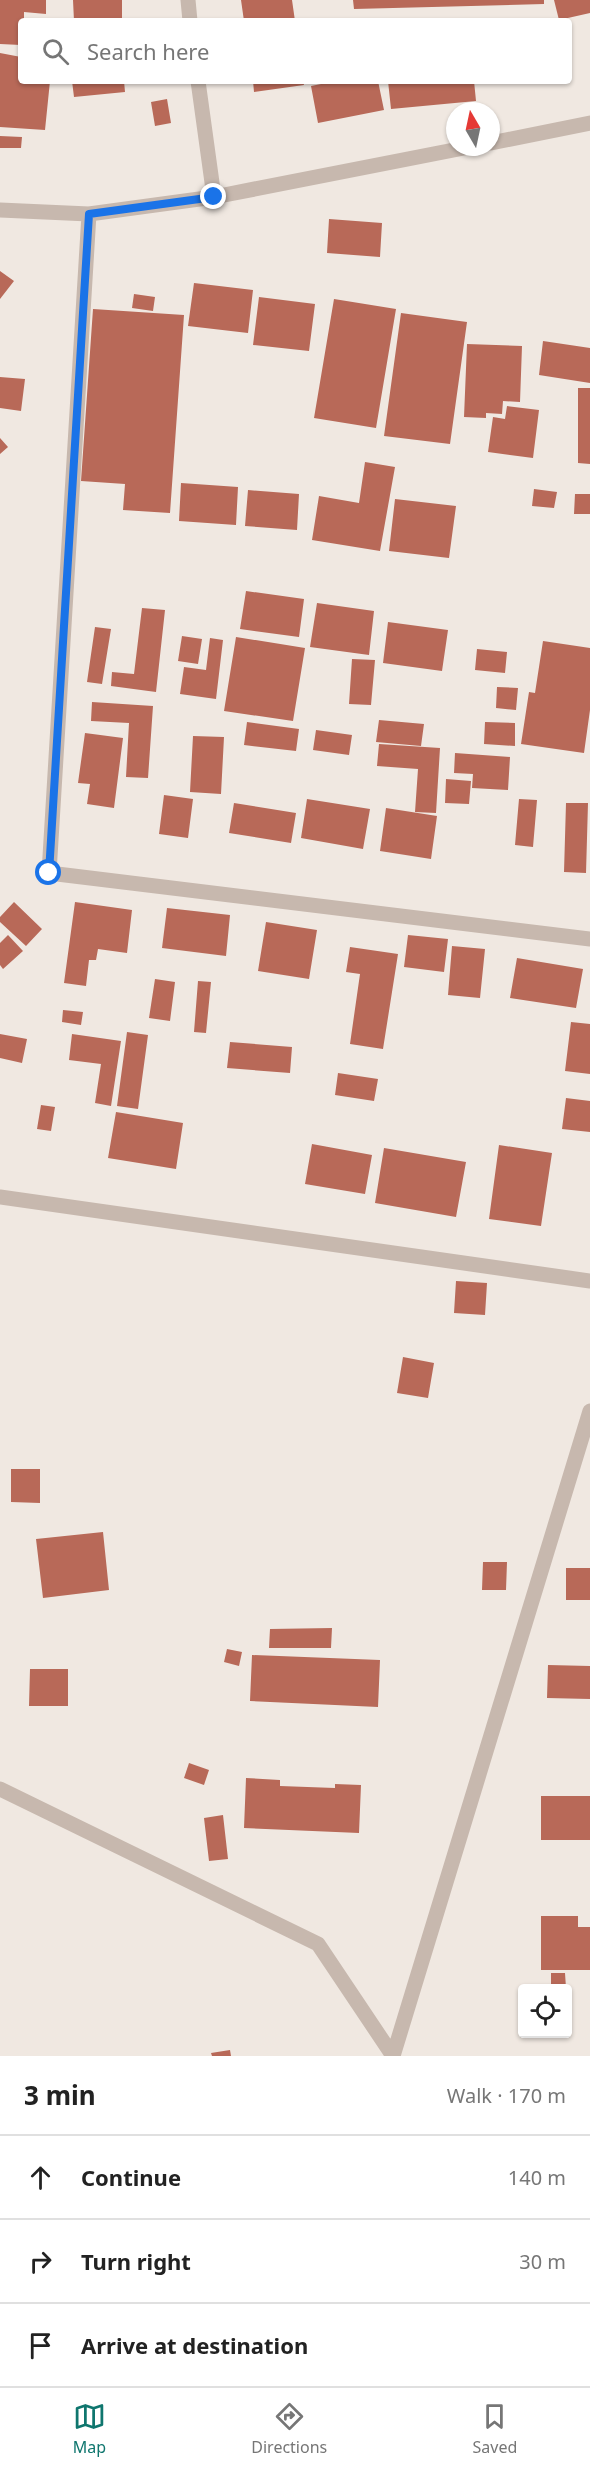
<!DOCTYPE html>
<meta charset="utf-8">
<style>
body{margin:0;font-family:"Noto Sans",sans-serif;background:#f6f6f6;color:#222}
.controls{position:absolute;right:18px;bottom:18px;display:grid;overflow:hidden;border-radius:6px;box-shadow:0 2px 4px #0004}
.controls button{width:54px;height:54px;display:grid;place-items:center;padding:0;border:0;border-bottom:2px solid #e0e0e0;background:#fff;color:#222;font:30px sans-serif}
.compass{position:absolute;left:446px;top:102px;width:54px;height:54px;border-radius:50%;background:#fff;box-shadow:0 2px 4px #0004;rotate:351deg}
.stop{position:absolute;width:18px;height:18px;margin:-14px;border:4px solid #1a73e8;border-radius:50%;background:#fff}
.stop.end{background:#1a73e8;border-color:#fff;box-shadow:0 2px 6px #0008}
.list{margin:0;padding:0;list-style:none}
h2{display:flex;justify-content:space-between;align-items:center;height:78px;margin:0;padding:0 24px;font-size:26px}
h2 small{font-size:20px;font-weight:400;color:#767676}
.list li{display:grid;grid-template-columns:39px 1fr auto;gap:18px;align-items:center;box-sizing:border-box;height:84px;padding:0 24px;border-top:2px solid #e0e0e0}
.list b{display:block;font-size:22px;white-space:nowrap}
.list em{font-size:20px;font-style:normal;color:#767676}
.icon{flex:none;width:33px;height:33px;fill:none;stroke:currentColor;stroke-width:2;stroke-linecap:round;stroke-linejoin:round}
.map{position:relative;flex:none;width:590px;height:2056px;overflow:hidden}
.search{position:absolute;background:#fff;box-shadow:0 2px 4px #0004;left:18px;right:18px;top:18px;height:66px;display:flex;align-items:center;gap:15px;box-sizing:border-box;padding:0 21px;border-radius:6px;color:#767676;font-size:22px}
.sheet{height:330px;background:#fff}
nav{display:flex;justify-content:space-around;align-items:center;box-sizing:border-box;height:84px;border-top:2px solid #e0e0e0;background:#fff;font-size:16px;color:#767676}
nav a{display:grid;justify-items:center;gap:3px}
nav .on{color:#0f766e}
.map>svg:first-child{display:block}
.building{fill:#b86958}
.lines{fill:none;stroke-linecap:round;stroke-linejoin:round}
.minor{stroke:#c7b8ae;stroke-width:15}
.route{stroke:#1a73e8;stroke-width:8}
</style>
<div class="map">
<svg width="590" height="2056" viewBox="0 0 590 2056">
<rect width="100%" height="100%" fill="#f0e8e1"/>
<!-- building -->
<path class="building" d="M0,0H46V14L24,12V21H21V45L0,44Z
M73,0H122V21H74Z
M241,0H292L295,21H244Z
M353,0H544V4L354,9Z
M554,0H590V13L559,20Z
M0,53L21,57V81H50L45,130L0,127Z
M72,81H124L125,92L74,97Z
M253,81H303L304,85L254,92Z
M336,81H378L384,110L318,123L311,86Z
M388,81H474L476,101L391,109Z
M167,99L171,123L155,126L151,102Z
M0,136L22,137L21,148H0Z
M329,219L382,223L380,257L327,253Z
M0,271L14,281L0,299Z
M194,283L253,290L248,333L188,326Z
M134,294L155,297L153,311L132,308Z
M259,297L315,304L309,351L253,345Z
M334,299L396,309L376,428L314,418Z
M93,309L184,315L170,513L123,510L125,484L81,481Z
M401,313L467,322L450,444L384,436Z
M543,341L590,348V383L539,375Z
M467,344L522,346L520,402L503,401L502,414L486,413V418L464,417Z
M0,377L25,379L21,411L0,408Z
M578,388H590V464L578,463Z
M507,406L539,410L533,458L488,452L493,417L505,419Z
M0,438L8,447L0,454Z
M365,462L395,467L380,551L312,540L319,496L359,503Z
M181,483L238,487L236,525L179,521Z
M534,489L557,492L554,508L532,506Z
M248,490L299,494L297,530L245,526Z
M575,494H590V514H574Z
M395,499L456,506L449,558L389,551Z
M246,591L304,599L299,637L240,629Z
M317,603L374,611L369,655L310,647Z
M142,608L165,610L156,692L111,686L112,672L134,674Z
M388,622L448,630L442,671L383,663Z
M95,627L111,629L102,684L87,682Z
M182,636L202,639L198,664L178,661Z
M236,637L305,648L293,721L224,711Z
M210,638L223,640L216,699L180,694L184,667L206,670Z
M543,641L590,648V710L584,753L521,744L529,692L535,693Z
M477,649L507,652L505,673L475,670Z
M352,659L375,660L371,705L349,704Z
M497,687L518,688L516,710L496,708Z
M92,702L153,706L148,778L126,777L129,723L91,721Z
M379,720L424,724L421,746L376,742Z
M247,722L299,729L296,751L244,745Z
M485,722L515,723V746L484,744Z
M316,730L352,735L349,755L313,750Z
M85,733L123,738L114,808L87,804L90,784L78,783Z
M193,736L224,737L221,794L190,792Z
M379,744L440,748L436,813L415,812L418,769L377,766Z
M455,753L510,757L508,790L472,788L473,774L454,773Z
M446,779L471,781L469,804L445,803Z
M164,795L193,799L188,838L159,834Z
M307,799L370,809L363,849L301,838Z
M519,799L537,800L533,847L515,845Z
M234,803L296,813L291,843L229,833Z
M566,803H588L586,873L564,872Z
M386,808L437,816L431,859L380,851Z
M14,902L42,929L26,946L0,922V917Z
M75,902L132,910L127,953L98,949L96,960H89L86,986L64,983Z
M167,908L230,915L226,956L162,948Z
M266,922L317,930L309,979L258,971Z
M8,935L23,951L3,969L0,965V943Z
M408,935L448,939L444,972L404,967Z
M452,946L485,949L480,998L448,995Z
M350,947L398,954L383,1049L350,1044L360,974L346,972Z
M517,958L583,969L576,1008L510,998Z
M155,979L175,982L170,1021L149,1018Z
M198,981L211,982L206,1033L194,1032Z
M63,1010L83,1012L81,1025L62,1022Z
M571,1022L590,1024V1074L565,1071Z
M127,1032L148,1035L138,1109L117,1106Z
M0,1034L27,1039L22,1063L0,1058Z
M72,1034L121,1041L111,1106L95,1103L101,1064L69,1060Z
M230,1042L292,1047L290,1073L227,1068Z
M338,1073L378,1079L374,1101L335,1095Z
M566,1098L590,1101V1132L562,1129Z
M41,1105L55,1107L51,1131L37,1129Z
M116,1112L183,1123L176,1169L108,1158Z
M312,1144L372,1155L365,1194L305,1184Z
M499,1145L552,1153L541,1226L489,1219Z
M384,1148L466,1162L456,1217L375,1203Z
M456,1281L487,1283L485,1315L454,1313Z
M403,1357L434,1363L428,1398L397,1393Z
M11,1469H40V1503L11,1502Z
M103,1532L109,1590L43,1598L36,1539Z
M483,1562H507L506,1590H482Z
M566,1568H590V1600H566Z
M332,1628L331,1648H269L270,1629Z
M227,1649L242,1652L239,1666L224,1662Z
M252,1655L380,1660L378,1707L250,1701Z
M548,1665L590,1666V1699L547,1698Z
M30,1669H68V1706H29Z
M189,1763L209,1770L204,1785L184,1778Z
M246,1778L280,1780V1786L335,1788V1784L361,1785L359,1833L244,1828Z
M541,1796H590V1840H541Z
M223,1815L228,1859L209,1861L204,1818Z
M541,1916H578V1927H590V1970H541Z
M551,1973H565L566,1988H551Z
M230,2050L231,2056H212L211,2053Z"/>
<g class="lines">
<!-- minor -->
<path class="minor" d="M188,0L190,21
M198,81L214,197
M491,143L590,123
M0,210L89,214L214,197L469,147
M89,214L49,873L590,939
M0,1197L590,1281
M0,1789L318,1944L393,2056
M393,2056L590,1411"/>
</g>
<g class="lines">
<!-- route -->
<path class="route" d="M49,873L89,214L214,197"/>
</g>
</svg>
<div class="controls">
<button><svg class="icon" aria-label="locate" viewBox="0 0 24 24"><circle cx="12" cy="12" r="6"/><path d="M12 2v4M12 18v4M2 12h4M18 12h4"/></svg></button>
</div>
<svg class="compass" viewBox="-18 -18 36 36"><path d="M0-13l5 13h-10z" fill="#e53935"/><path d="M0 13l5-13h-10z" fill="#767676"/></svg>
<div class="stop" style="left:49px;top:873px"></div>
<div class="stop end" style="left:214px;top:197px"></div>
<div class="search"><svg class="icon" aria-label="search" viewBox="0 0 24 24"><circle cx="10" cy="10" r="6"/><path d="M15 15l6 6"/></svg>Search here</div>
</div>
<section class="sheet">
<h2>3 min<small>Walk · 170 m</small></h2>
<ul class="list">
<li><svg class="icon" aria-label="ahead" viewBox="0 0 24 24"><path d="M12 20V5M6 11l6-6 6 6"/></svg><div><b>Continue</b></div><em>140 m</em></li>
<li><svg class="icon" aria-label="right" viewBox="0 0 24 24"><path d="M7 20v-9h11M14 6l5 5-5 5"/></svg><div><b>Turn right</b></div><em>30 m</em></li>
<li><svg class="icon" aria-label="arrive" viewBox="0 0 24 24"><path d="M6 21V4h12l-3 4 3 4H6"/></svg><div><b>Arrive at destination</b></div></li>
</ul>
</section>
<nav>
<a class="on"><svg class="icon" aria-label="map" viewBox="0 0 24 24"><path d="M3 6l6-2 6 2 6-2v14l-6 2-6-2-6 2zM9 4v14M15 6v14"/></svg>Map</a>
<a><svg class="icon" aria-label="directions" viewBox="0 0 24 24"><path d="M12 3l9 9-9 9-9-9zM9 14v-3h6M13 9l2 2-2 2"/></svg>Directions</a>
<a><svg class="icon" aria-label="saved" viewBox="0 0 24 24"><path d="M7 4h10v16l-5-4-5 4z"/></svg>Saved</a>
</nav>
